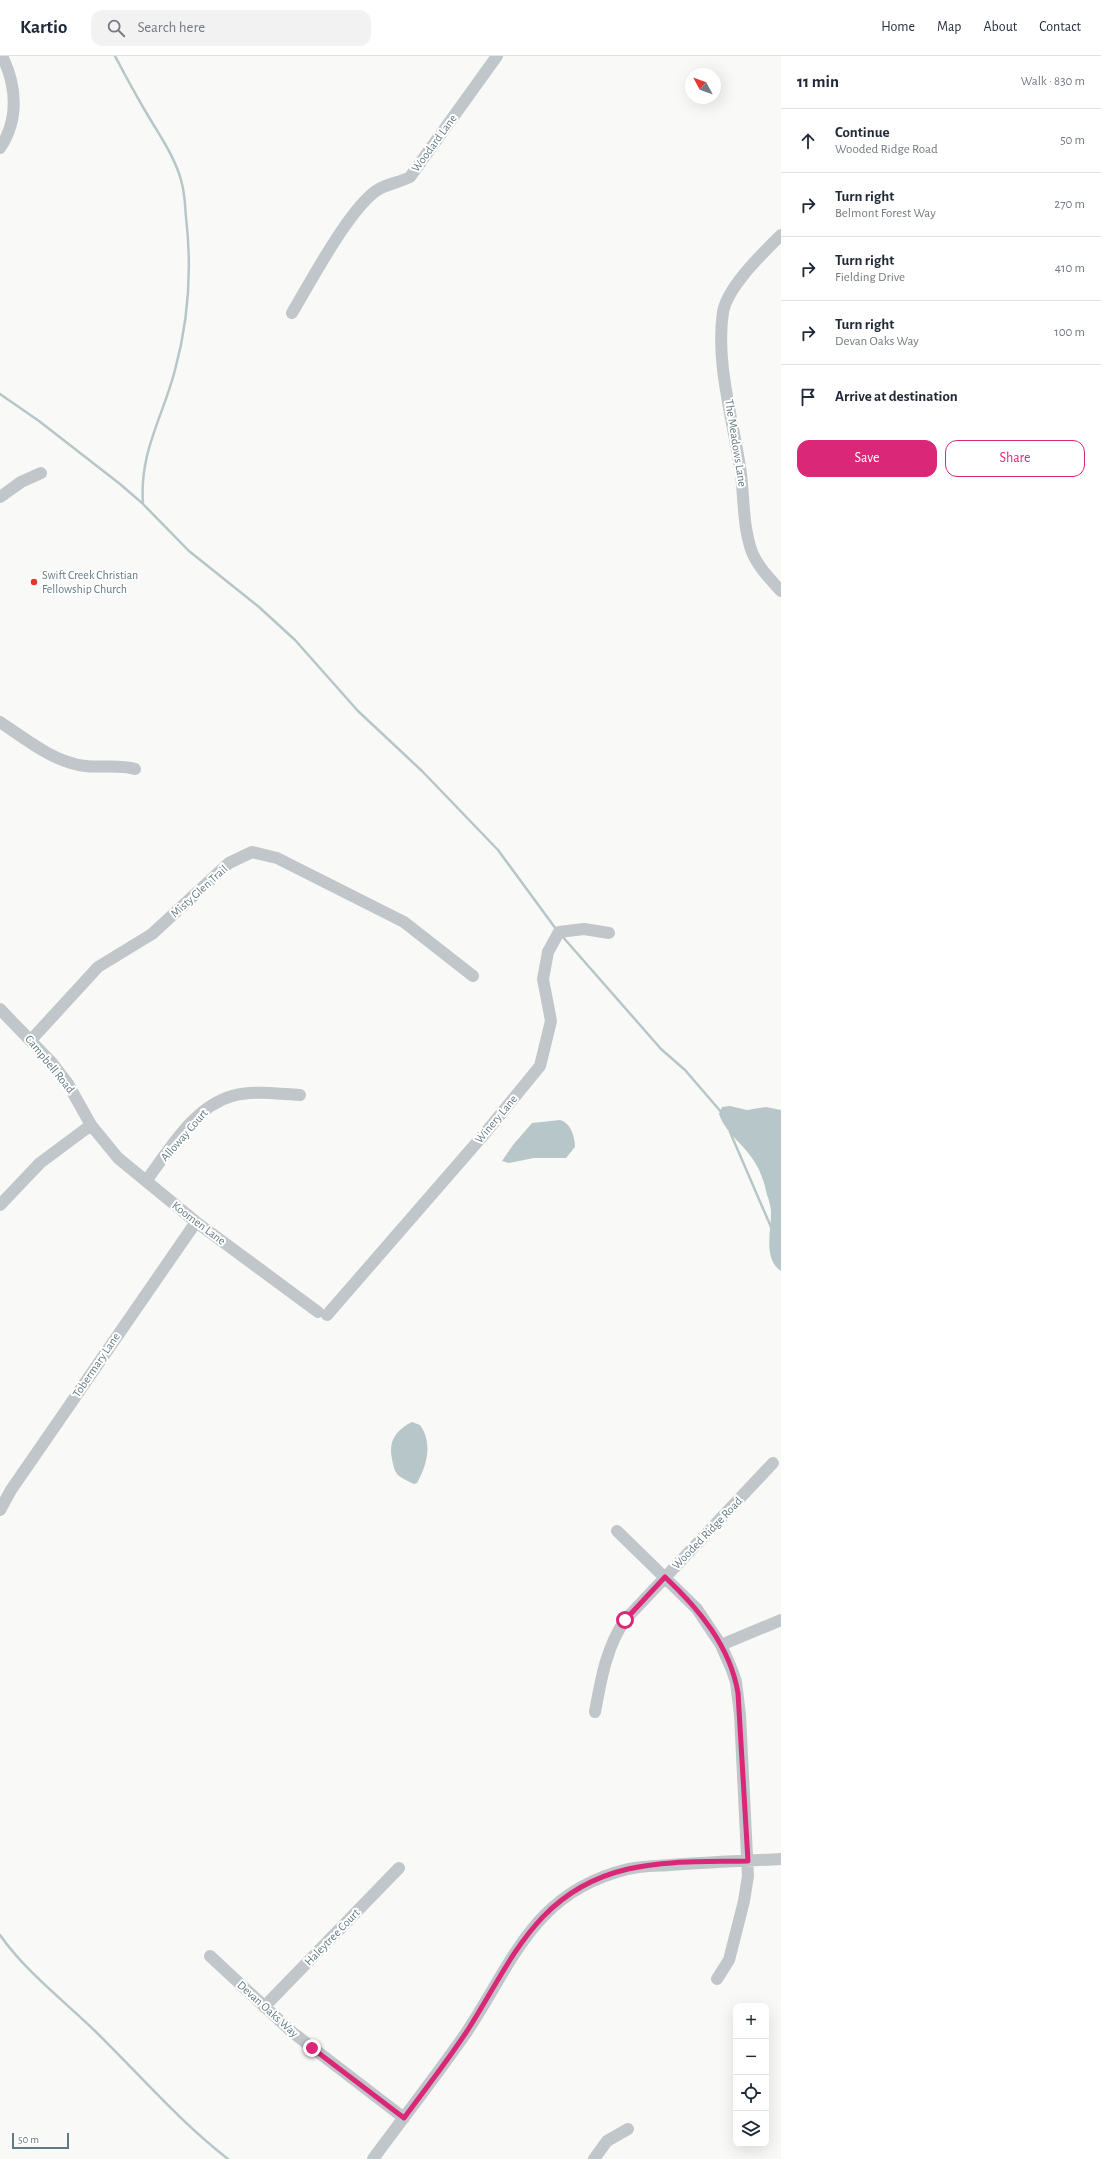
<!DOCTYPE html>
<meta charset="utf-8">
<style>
body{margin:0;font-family:"Alegreya Sans",sans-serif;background:#f2f2f3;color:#1f2937}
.controls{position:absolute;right:12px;bottom:12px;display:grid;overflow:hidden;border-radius:8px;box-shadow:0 4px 16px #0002}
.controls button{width:36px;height:36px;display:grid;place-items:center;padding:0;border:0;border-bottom:1px solid #e0e1e3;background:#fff;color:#1f2937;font:20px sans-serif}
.compass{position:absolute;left:685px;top:12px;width:36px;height:36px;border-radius:50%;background:#fff;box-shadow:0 4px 16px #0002;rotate:311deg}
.scale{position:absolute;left:12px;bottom:10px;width:57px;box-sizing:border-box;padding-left:4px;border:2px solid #647a82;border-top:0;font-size:11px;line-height:14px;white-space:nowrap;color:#647a82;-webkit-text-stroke:3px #fff;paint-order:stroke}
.stop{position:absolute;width:12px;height:12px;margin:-9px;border:3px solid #db2777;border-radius:50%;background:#fff}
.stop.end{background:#db2777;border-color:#fff;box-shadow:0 1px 4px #0008}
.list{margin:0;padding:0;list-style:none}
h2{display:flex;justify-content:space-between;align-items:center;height:52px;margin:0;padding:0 16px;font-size:17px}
h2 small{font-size:13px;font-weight:400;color:#747a83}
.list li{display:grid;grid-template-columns:26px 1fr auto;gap:12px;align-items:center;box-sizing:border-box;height:64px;padding:0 16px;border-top:1px solid #e0e1e3}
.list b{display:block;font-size:15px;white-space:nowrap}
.list p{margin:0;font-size:13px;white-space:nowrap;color:#747a83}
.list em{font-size:13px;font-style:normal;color:#747a83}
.actions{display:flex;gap:8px;padding:12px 16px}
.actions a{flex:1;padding:9px 0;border:1px solid #db2777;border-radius:12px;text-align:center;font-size:14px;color:#db2777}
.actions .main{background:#db2777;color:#fff}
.icon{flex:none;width:22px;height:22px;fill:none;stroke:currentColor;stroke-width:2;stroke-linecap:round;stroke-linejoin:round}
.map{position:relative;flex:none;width:781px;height:2103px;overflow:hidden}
header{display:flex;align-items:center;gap:24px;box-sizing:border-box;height:56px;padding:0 20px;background:#fff;border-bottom:1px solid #e0e1e3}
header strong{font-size:19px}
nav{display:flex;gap:22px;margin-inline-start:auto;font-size:14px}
.search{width:280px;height:36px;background:#f2f2f3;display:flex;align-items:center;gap:10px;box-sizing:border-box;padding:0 14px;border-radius:12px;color:#747a83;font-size:15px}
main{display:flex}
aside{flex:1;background:#fff}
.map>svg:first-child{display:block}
.water{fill:#b7c6c8}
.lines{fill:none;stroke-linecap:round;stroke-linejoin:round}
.stream{stroke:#b7c6c8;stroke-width:2.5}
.minor{stroke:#c0c6c9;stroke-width:12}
.route{stroke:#db2777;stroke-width:5}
.poi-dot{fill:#e4382c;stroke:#fff;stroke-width:1.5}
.labels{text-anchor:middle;stroke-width:4;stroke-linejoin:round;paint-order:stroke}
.street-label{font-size:12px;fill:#647a82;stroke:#fff}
.poi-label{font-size:12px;fill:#647a82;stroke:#fff;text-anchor:start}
</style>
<header>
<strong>Kartio</strong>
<div class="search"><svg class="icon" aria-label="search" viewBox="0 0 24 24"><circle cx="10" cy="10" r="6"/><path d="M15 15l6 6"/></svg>Search here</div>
<nav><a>Home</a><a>Map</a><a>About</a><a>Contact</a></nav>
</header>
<main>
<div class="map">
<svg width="781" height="2103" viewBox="0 0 781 2103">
<rect width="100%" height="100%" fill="#f9f9f7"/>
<!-- water -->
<path class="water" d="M730,1050L747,1054L766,1051L781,1054V1215C762,1202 772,1172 771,1154C770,1149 769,1143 767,1139C764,1125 760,1113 752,1102C742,1087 725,1076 719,1058L722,1051Z
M560,1064C571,1067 575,1081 575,1091L566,1102H534L509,1107L502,1105L513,1089L532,1067Z
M412,1366L420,1369C433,1387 427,1409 417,1427L414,1428C408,1425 402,1423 397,1418C394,1414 393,1408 392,1403C388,1385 396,1374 412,1366Z"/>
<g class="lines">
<!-- stream -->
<path class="stream" d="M115,0C126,21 138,43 150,63C162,83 177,105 182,128C185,139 185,151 186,161C192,213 189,263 175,314C163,361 139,396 143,448
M0,338L39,365L120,428L142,447L189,495L259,551L295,584L358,655L422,715L498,794L556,873
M562,880L661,993L685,1014L722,1057
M730,1076L771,1171
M0,1879C26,1916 62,1943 94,1974C139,2018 179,2065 228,2103"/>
<!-- minor -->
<path class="minor" d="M0,92C19,64 17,30 2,0
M781,179C763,197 728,230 723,256C715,307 734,367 741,418C744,443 743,472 752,496C758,511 770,523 781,535
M292,257C310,227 351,149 379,133C388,128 400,126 410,121L497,0
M0,441L21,426L41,417
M0,666C26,683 53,706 85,710C102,712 118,708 135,713
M0,953L52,1007L68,1028L91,1069L118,1102L196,1166L318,1256
M31,984L98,911L152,878L229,807L252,796L277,802L404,866L473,920
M146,1125C169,1095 193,1051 232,1040C253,1034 278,1038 300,1039
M0,1149L40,1107L91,1069
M327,1259L486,1076L540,1010L551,965L543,923L548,896L559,876L584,873L609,877
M0,1454L11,1434L196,1166
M617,1475L697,1553L721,1589L732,1614L736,1626L740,1659L748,1820L744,1845L729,1904L717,1923
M721,1589L781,1564
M595,1656C601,1623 606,1592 625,1564L773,1407
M210,1900L292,1976L404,2062
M264,1951L399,1812
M373,2103C404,2061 436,2020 466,1977C514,1905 533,1836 628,1813C641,1810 656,1810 670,1809C707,1806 744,1805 781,1803
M594,2103L607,2085L628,2073"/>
</g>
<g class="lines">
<!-- route -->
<path class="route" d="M312,1992L404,2062C426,2032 449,2003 469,1972C513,1902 538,1834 628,1813C666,1804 709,1806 748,1805L738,1637C730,1590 699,1553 665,1521L625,1564"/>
</g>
<!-- markers -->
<circle class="poi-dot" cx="34" cy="526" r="4"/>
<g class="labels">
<!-- street labels -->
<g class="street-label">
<text transform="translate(434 87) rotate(-54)" y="4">Woodard Lane</text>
<text transform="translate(736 387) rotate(81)" y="4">The Meadows Lane</text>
<text transform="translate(199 835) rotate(-42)" y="4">Misty Glen Trail</text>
<text transform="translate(50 1008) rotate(51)" y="4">Campbell Road</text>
<text transform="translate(496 1063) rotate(-50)" y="4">Winery Lane</text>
<text transform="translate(184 1079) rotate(-49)" y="4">Alloway Court</text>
<text transform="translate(199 1167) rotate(37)" y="4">Koomen Lane</text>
<text transform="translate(96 1309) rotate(-56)" y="4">Tobermary Lane</text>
<text transform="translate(707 1477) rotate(-46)" y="4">Wooded Ridge Road</text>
<text transform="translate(332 1881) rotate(-46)" y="4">Haleytree Court</text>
<text transform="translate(268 1953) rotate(42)" y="4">Devan Oaks Way</text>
</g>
<!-- poi labels -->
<g class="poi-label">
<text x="42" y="523">Swift Creek Christian<tspan x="42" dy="14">Fellowship Church</tspan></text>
</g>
</g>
</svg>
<div class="controls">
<button>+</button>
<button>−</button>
<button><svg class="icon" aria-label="locate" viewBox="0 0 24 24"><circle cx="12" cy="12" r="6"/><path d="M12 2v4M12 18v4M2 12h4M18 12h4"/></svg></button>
<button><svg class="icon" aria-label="layers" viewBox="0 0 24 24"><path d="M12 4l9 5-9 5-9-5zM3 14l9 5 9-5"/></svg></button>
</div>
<svg class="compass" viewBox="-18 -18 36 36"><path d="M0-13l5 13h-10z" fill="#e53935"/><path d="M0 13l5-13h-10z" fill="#747a83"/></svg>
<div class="scale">50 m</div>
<div class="stop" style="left:625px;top:1564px"></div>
<div class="stop end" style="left:312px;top:1992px"></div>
</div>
<aside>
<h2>11 min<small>Walk · 830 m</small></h2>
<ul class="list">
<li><svg class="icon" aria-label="ahead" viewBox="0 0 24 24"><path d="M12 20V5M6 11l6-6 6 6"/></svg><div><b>Continue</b><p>Wooded Ridge Road</p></div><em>50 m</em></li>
<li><svg class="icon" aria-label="right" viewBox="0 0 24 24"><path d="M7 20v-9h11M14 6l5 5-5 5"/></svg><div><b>Turn right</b><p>Belmont Forest Way</p></div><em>270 m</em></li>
<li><svg class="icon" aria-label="right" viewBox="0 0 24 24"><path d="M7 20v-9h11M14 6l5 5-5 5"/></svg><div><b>Turn right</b><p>Fielding Drive</p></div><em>410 m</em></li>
<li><svg class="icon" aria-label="right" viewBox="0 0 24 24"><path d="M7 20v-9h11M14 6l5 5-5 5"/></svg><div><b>Turn right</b><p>Devan Oaks Way</p></div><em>100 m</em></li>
<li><svg class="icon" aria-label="arrive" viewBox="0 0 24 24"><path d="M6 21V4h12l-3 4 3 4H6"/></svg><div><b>Arrive at destination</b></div></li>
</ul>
<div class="actions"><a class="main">Save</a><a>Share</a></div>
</aside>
</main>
